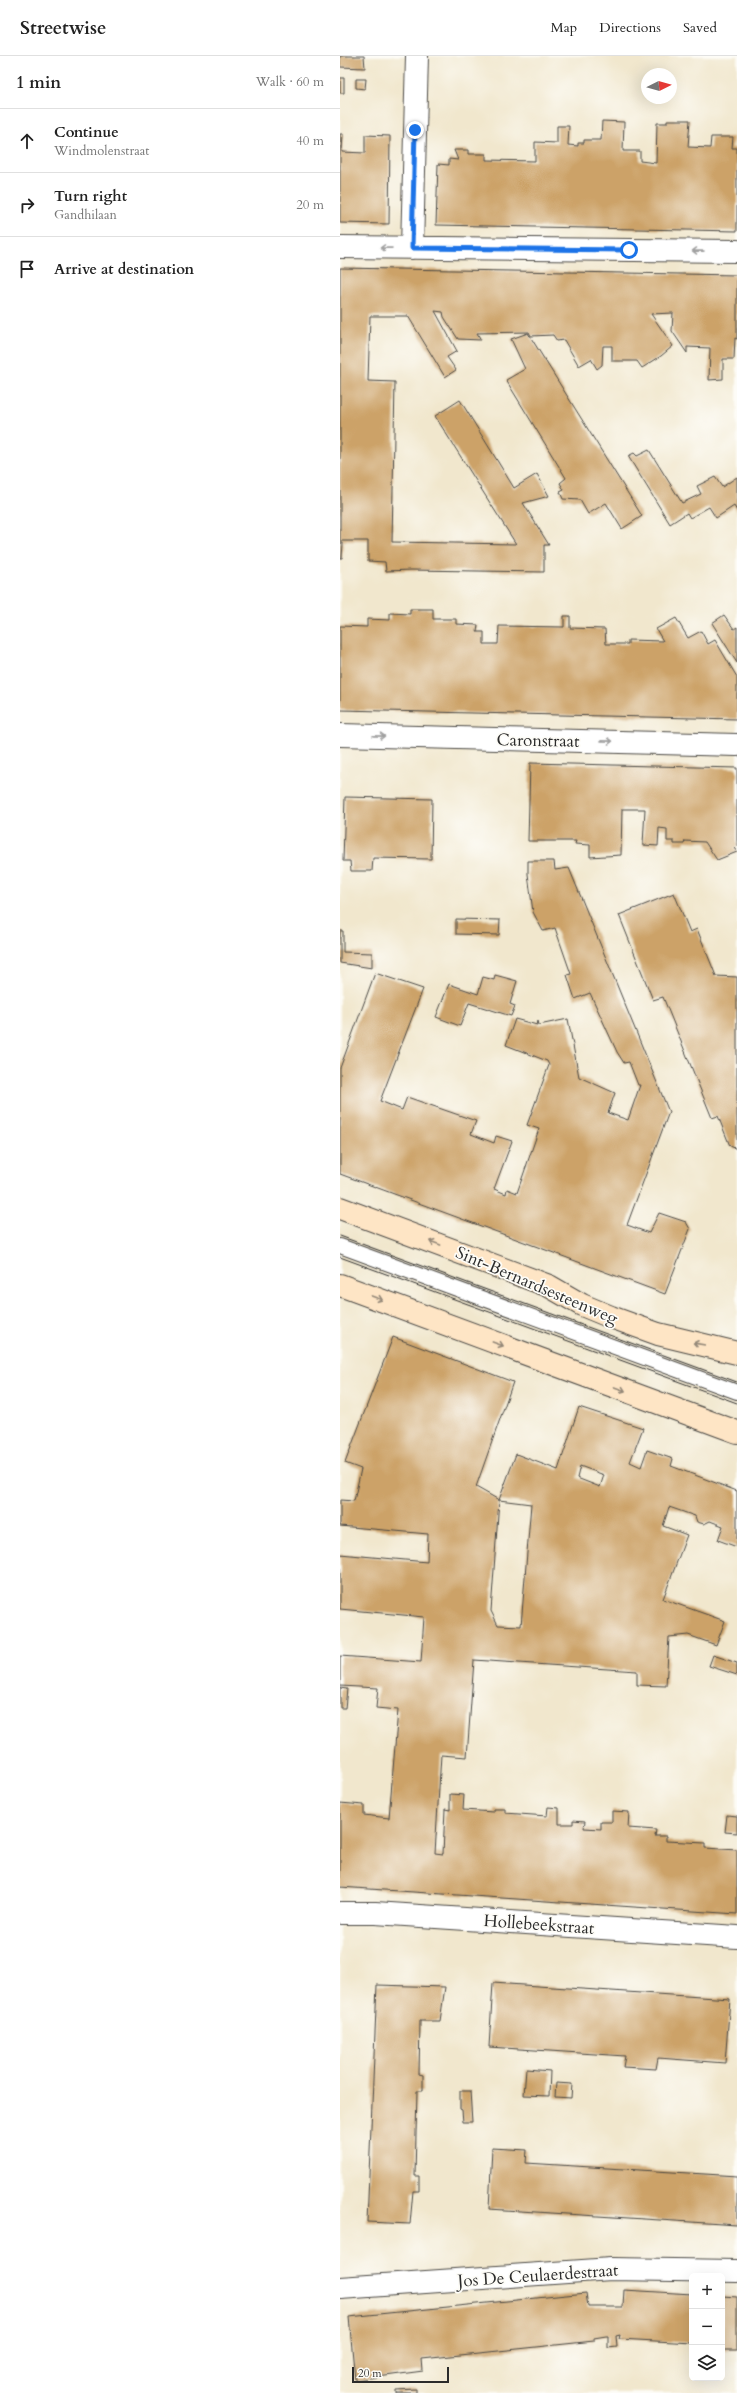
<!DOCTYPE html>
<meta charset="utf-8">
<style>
body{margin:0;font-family:Cardo,serif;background:#f6f6f6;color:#222}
.controls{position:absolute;right:12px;bottom:12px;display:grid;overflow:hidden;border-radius:6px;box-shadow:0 4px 16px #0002}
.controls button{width:36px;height:36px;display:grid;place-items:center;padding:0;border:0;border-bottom:1px solid #e0e0e0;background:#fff;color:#222;font:20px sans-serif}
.compass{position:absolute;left:301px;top:12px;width:36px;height:36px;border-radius:50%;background:#fff;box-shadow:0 4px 16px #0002;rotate:85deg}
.scale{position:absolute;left:12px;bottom:10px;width:97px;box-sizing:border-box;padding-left:4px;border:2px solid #2b2b2b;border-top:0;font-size:11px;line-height:14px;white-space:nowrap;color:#2b2b2b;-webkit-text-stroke:3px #fdfcf7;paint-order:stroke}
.stop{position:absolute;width:12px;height:12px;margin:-9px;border:3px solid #1a73e8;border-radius:50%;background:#fff}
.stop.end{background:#1a73e8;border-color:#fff;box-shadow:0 1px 4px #0008}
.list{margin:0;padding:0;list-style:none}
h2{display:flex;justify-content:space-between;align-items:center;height:52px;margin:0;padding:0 16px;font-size:17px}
h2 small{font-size:13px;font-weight:400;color:#767676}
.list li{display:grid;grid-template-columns:26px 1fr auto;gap:12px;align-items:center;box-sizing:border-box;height:64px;padding:0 16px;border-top:1px solid #e0e0e0}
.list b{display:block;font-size:15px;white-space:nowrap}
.list p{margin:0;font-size:13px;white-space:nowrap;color:#767676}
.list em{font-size:13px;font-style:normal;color:#767676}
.icon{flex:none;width:22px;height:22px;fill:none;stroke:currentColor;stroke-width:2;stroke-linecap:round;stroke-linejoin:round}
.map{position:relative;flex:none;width:397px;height:2337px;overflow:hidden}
header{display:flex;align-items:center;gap:24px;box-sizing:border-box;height:56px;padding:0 20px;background:#fff;border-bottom:1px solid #e0e0e0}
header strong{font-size:19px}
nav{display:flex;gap:22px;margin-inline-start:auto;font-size:14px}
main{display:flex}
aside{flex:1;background:#fff}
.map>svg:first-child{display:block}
.building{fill:#cca267;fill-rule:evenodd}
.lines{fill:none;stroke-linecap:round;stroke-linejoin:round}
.service-casing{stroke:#494743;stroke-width:16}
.minor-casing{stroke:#494743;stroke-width:24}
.secondary-casing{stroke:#494743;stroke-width:24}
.service{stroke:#fff;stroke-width:14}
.minor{stroke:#fff;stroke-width:22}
.secondary{stroke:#fee5c5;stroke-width:22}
.tram{stroke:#2b2b2b;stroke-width:1}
.oneway{stroke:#a0a0a0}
.oneway2{stroke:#948878}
.route{stroke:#1a73e8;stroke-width:5}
.labels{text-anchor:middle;stroke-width:3.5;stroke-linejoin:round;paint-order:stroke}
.street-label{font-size:17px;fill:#2b2b2b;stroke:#fdfcf7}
</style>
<header>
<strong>Streetwise</strong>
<nav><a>Map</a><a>Directions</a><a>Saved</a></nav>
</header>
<main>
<aside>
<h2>1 min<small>Walk · 60 m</small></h2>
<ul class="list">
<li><svg class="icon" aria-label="ahead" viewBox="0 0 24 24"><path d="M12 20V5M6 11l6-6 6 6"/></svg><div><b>Continue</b><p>Windmolenstraat</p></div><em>40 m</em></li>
<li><svg class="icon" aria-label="right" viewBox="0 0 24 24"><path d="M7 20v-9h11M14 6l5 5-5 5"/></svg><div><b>Turn right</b><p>Gandhilaan</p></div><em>20 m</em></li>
<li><svg class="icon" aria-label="arrive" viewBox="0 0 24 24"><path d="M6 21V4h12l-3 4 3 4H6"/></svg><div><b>Arrive at destination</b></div></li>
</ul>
</aside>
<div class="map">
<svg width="397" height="2337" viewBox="0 0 397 2337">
<rect width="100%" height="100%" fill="#fdfcf7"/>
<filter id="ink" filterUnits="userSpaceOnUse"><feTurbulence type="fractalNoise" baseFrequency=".025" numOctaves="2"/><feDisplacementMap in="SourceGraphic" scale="8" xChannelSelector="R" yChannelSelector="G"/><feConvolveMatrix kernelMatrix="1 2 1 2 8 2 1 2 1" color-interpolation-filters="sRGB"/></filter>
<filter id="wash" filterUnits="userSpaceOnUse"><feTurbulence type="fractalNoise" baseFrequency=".012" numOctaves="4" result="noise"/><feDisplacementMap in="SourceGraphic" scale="16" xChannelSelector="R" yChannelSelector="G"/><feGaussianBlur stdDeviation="0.9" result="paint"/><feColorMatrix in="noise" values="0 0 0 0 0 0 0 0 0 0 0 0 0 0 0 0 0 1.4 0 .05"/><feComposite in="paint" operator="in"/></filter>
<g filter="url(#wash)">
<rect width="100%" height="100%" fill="#f1e7cd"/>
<g id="blocks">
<!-- building -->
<path class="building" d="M0,0H24L25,12L0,11Z
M0,22H4V37H0Z
M16,23H26L25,33L16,32Z
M327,64H350L348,91L370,92L371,81H393L392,92H397V175L96,169L98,108L109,109V103L118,104L114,94H128V98H146V104L195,105V86L217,87V70H229L228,89L238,90V87H244V84H261L262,65L284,66L283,95H300V105L316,107L317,67H327Z
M0,78H3L2,96L25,97V79L50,80L49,168L0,167Z
M0,212L397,219V283L395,282L394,303H383V323L369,324L370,292L347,291V297L332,275L333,257L311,258L333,290L321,300L302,312L297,305H272V290H263L262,309L257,313L251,303L239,310L224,284L217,285L213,279L191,280L189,276L137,277L141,284L118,283L104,261L103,256L95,255L117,295L107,301L116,314L105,321L68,260H30L28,325L55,326L52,486L176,488L95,360L120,344L174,432L197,418L209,440L183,447L209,489H204V516L71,514L46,515L45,506L28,505V485H0Z
M188,277L302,460L282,473L266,447L248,458L240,444L223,443L220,436L224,434L220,427L226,422L166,324L185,313L171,283Z
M309,394L342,447L361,438L357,430L375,421L382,431L397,421V455L394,450L376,462L369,451L350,462L347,457L330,468L288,400L294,397L297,400Z
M0,487H3L2,502H0Z
M70,553H93V563H116V568L138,569L137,576H144V588H158L159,570L224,571V560H230V572L265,573L266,588H288V584L323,585L316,573L336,562L348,582L361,575L368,588L375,584L397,621V663L0,654V570L27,571V563L50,564V557L70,558Z
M384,559L394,573L397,571V607L372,567Z
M190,707L397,712V790L394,792L397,796L377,804L365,786L345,785L344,788H334V785H327V773L319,772L318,790L303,789L305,753H282L281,799L250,801V789L235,788L236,785H188Z
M5,741L92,743L91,803L33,802L32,815H11L10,805H3Z
M188,805H214L215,814L229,812L329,1056L287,1169L309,1177L319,1157L346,1166L350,1173L325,1238L0,1118V1012L35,917L83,933L40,1045L62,1054L67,1041L136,1065L131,1078L154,1087L156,1080L172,1085L154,1133L166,1138L167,1133L177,1137L199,1073L187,1069L209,1009L207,1005L166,989L175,963L197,969L198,965L199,969L228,963L239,1021L275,1037L268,1057L288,1064L300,1029H298L289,1006L284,1007L277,996L250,937L235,943L227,919L231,918L215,872L203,875L193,856L188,818Z
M334,837L350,876L357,873L376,920L397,921V1093L390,1090L378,1060L372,1062L323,941L313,944L279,859Z
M116,863L160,864L159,879L116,878Z
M0,875H3V896L32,897V912L0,907Z
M155,919L177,925L170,948L175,950L171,960L129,947L120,970L96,961L109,928L138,938L143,921L154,924Z
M53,1281L173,1326L136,1431L159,1444L151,1555L158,1569L181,1570L191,1448L159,1444L176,1398L218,1414L239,1351L303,1372L290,1406L301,1411L307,1394L333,1403L331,1410L397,1435V1491L378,1484L383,1470L370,1465L364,1468L357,1466L355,1460L329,1451L323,1470L347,1479L323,1543L385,1565L376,1589L348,1579L329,1581L326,1630L297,1629V1615L134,1604L127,1701L101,1699L95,1797L103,1798L105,1753L110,1754V1738L124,1739L123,1754L154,1756V1753H165V1757L207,1760L208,1751L219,1752V1768H233V1764L245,1765L244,1772L261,1773V1766H272V1755L289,1756L288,1772L316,1774L315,1780H326V1785L365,1787V1792L397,1794V1858L0,1831V1747L24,1749V1759L49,1762L58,1654L36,1652L38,1632L0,1630V1600L81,1606L84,1561L0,1553V1498L87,1506L88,1478L0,1470V1444L14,1445L21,1413L5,1407ZM240,1410L264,1419L260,1431L237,1422Z
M373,1599L397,1607V1619L369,1610Z
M0,1632L7,1633L5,1652H0Z
M387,1759L397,1760V1777L385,1776Z
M153,1927L390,1943L385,2007L318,2002L316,2013L283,2011L285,2000L149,1991Z
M37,1929L105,1931L100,1965H80L79,2018L83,2019V2035H77L75,2120H79V2135H73L70,2168L27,2166Z
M186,2013L210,2015L209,2040L184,2039Z
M216,2027L232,2028L231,2042L215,2041Z
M120,2035H130L132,2066H123L122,2054L120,2053Z
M152,2092L187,2094L186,2107L397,2120V2169L149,2153Z
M284,2234L352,2238V2287L279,2283L280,2279L276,2280L277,2291L268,2292V2280H266L254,2282V2285L82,2303L83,2315L15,2324L9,2261L246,2237L248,2251H283Z
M382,2240L397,2241V2294H383Z
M76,2333V2337H56V2334Z"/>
</g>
</g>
<g filter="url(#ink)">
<use href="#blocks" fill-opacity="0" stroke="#494743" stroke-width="1"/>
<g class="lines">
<!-- service casing -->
<g class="service-casing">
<path id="service" d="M0,1190L397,1336"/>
</g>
<!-- minor casing -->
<g class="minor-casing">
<path id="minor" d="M0,191L397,195
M72,192L77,0
M0,679L397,689
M0,1857H35L397,1881
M0,2232L271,2213L397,2215"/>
</g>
<!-- secondary casing -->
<g class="secondary-casing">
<path id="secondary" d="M0,1152L209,1230L242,1249L271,1261L318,1278L397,1297
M0,1229L397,1376"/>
</g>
<!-- service -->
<use href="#service" class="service"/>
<!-- minor -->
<use href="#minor" class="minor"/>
<!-- secondary -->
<use href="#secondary" class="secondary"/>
<!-- tram -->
<path class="tram" d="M0,1180L397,1326
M0,1201L397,1347"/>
</g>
<!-- one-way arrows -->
<defs><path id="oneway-shaft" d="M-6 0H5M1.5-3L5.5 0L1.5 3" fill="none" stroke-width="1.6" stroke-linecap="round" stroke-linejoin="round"/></defs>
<g class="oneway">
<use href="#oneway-shaft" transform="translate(46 192) rotate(-179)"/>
<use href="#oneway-shaft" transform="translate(358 195) rotate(-179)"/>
<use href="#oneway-shaft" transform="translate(39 680) rotate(1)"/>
<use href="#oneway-shaft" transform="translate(267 685) rotate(1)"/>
</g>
<g class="oneway2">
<use href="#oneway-shaft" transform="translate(95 1187) rotate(-160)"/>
<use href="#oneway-shaft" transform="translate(37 1242) rotate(20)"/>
<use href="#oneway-shaft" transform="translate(158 1288) rotate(20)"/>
<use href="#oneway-shaft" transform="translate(359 1288) rotate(-170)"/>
<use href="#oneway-shaft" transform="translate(280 1333) rotate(20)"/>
</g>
</g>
<g class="lines" filter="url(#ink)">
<!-- route -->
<path class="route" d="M75,74L72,192L289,194"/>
</g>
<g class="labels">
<!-- street labels -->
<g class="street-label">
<text transform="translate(198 684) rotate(1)" y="6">Caronstraat</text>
<text transform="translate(197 1229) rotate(23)" y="6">Sint-Bernardsesteenweg</text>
<text transform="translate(199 1868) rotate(4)" y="6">Hollebeekstraat</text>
<text transform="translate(198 2219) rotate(-4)" y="6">Jos De Ceulaerdestraat</text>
</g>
</g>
</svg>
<div class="controls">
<button>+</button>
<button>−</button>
<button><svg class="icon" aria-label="layers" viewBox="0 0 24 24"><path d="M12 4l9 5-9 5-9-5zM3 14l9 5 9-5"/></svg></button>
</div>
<svg class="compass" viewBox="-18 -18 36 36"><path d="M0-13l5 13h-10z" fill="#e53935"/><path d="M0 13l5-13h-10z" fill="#767676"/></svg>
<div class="scale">20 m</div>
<div class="stop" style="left:289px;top:194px"></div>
<div class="stop end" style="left:75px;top:74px"></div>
</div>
</main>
